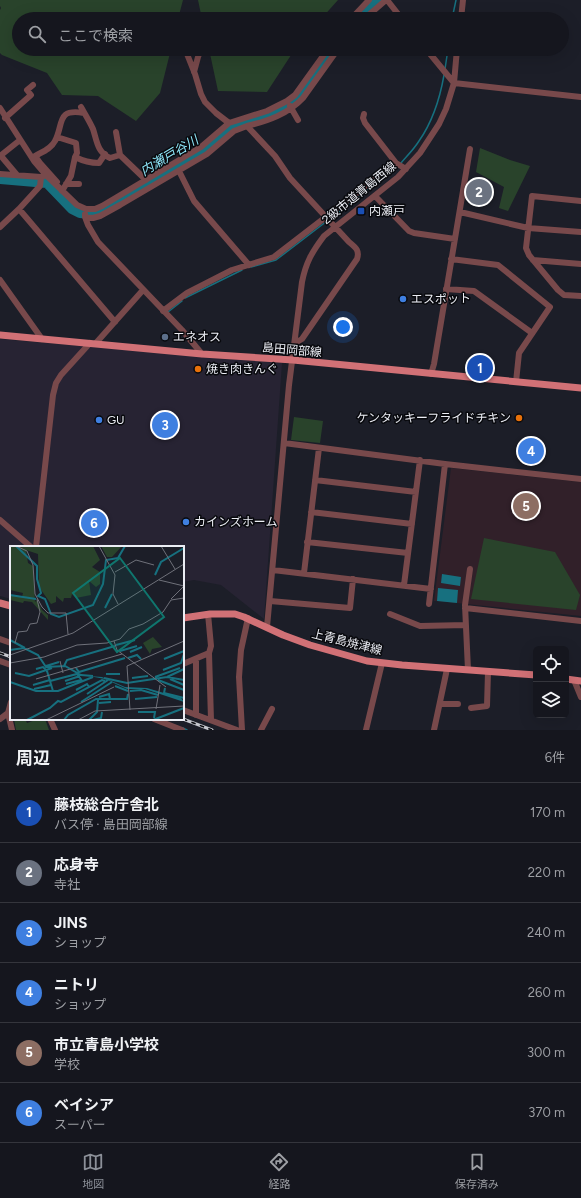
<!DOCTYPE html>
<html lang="ja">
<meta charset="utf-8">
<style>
body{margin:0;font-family:Figtree,"Noto Sans JP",sans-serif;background:#1e1f27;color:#f1f3f6}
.controls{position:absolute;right:12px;bottom:12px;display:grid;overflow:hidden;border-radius:6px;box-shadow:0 4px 16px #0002}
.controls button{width:36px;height:36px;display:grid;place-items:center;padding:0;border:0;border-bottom:1px solid #34353c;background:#15161e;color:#f1f3f6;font:20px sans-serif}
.you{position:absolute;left:343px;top:327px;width:14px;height:14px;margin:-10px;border:3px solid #fff;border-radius:50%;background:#1a73e8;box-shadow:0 0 0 6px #1a73e833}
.badge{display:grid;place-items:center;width:26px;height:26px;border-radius:50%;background:#8c9099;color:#fff;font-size:13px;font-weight:700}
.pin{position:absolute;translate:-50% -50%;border:2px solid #fff;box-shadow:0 1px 4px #0006}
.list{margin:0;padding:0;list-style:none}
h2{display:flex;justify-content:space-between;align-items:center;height:52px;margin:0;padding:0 16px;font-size:17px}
h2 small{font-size:13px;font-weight:400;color:#9d9fa4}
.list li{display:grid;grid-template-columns:26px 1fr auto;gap:12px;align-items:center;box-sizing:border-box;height:60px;padding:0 16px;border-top:1px solid #34353c}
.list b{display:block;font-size:15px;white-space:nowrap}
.list p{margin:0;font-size:13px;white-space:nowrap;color:#9d9fa4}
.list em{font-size:13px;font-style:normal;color:#9d9fa4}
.icon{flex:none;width:22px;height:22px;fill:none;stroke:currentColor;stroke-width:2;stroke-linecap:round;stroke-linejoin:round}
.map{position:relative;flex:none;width:581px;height:730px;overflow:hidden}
.search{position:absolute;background:#15161e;box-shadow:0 4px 16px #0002;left:12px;right:12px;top:12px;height:44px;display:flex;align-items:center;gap:10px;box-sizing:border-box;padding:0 14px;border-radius:22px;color:#9d9fa4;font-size:15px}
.sheet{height:412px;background:#15161e}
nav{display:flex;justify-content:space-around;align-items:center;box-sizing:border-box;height:56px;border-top:1px solid #34353c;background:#15161e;font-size:11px;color:#9d9fa4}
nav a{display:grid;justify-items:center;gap:2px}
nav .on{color:#8c9099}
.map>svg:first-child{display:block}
.commercial{fill:#272333}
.education{fill:#312029}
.green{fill:#29432b}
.water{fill:#17707f}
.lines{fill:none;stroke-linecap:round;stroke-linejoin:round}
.stream{stroke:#17707f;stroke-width:1.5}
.river{stroke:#17707f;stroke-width:10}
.minor{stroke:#78494b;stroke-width:6}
.major{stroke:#d17176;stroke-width:7}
.rail-casing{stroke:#c5c7ce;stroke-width:3}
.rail{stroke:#08090d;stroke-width:1.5;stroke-dasharray:4.5;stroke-linecap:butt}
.transit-dot{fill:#1a4fb4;stroke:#08090d;stroke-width:1.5}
.shop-dot{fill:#3f7fe0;stroke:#08090d;stroke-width:1.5}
.service-dot{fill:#5c6f8a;stroke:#08090d;stroke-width:1.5}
.food-dot{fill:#e8710a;stroke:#08090d;stroke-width:1.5}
.labels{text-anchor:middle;stroke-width:3;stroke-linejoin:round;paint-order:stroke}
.street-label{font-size:12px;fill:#ebedf4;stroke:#08090d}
.poi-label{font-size:12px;fill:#ebedf4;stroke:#08090d;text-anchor:start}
.water-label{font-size:13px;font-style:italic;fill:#8fe8fb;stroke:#08090d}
.inset-river{fill:none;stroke:#17707f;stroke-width:2}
.inset-road{fill:none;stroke:#6f717a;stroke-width:1}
.view{fill:#0f766e;fill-opacity:0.15;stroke:#0f766e;stroke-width:2}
.inset-edge{fill:none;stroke:#ebedf4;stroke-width:2}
</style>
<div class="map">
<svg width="581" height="730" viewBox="0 0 581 730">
<rect width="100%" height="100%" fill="#1c1e28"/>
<!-- commercial -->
<path class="commercial" d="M0,339L282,363L264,619L221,585L194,580L183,582V547H11V599L0,596Z"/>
<!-- education -->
<path class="education" d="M451,468L581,482V616L437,601H434Z"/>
<!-- green -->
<path class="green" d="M0,0H183L178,19H19V49H171L160,93L136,121L98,96L62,95L47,73L2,55L0,53V10L1,8L0,6Z
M198,0H338L321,19H202Z
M209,49H295L267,92L218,91Z
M480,148L510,160L530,166L508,211L499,208L504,187L476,172Z
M294,417L323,421L320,443L291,440Z
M484,538L555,552L580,595L576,610L471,599Z
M14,719H25L27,723L38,719H45L49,730H16Z"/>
<!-- water -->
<path class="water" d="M442,574L461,577L460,586L441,583Z
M438,588L458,590L457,603L437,601Z"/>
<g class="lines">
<!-- stream -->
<path class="stream" d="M452,19L456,0
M445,69L448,49
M401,163C407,156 414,149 419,141C433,121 440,98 444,75
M330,219L397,167
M251,267L276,260L327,221
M185,298L242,270
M168,312L182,301
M183,728L187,730"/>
<!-- river -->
<path class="river" d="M358,19L378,0
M0,179L47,183L72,209L80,213L91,214L102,211L205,150C214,143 226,130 236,126C242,123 250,122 256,120C269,116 282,111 292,103C306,92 321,64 332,49"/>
<!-- minor -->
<path class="minor" d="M387,0L402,19
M351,19L369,0
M364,19L386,0
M461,19L463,0
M185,49L195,74L201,94L205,102L216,113L229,123
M426,49L454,83L581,97
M194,72L198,57L201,49
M290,106L298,120
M81,107C85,114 90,122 93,129C97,141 97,152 110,158L120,155L146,180
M0,108L34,161L46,175L77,205L86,209H95L102,206L201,147L229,123L267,111L287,101L295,95L328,49
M364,114L363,118L365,123L396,163L406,169
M5,118L31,95L27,90L33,85
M247,126C268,121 288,114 303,98L338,49
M116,132L120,155
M57,137L76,143L77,153L75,157
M0,156L20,140
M1,156L17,175
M179,171L194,201L249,265
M0,174L41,177L44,176
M57,182L40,163L35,156C42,152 51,149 55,141C64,124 56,108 84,113
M66,184H79
M62,191L71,176L75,157C83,161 90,163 99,163L105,154
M375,196L409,231L414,233L455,239
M581,201L532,196L526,248L529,255L558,290L564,295L581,296
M19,209L115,322
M460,212L528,228L581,232
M85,214V217L88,225L98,242L182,330L202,354
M85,217L93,218L100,216L120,205L207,154L234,131L247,126L275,156L290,178L349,242C355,247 360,250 357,259L302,339L295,343
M0,227L19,209L40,186L41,177
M451,259L498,265L550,307L519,353L516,382
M533,260L581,264
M0,280L42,339
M446,289L474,291L532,333
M163,311L187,293L232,270L274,257L396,163
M96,343L143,290
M431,374L434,364L470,149
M284,443L445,464L581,479
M315,480L416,492
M311,512L412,524
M0,520L31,547
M307,542L408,553
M36,547L53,395L56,383L61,375L90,343
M273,570L431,589
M304,573L319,448
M404,585L420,460
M270,601L350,608L353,579
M429,604L445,464
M465,608L581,621
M208,614L211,646L209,653L211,720
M390,614L420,626L466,625
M267,627L289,385L302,282C306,262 312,252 324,236L398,177L420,153L439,124L446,109L454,83L457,49
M0,639L11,643
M196,659V715
M0,661L11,665
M183,664L209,653
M468,670L465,605L470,569
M574,680L581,697
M11,702L8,713L12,730
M440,704H458
M471,708L487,706L488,672
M183,710L237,730
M0,719L8,713
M50,719L55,730
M154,719L182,730
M242,730L239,677L241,650L248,618
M261,730L272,709
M366,730L382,663
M434,730L447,669"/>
<!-- major -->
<path class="major" d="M0,335L202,354L293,360L581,388
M0,603L11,606
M183,618L210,614H235L244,617L283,635L310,645L367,661L402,665L536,675
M566,679L581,681"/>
<!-- rail casing -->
<g class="rail-casing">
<path id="rail" d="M0,653L11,657
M183,719L212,730"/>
</g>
<!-- rail -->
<use href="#rail" class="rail"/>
</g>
<!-- markers -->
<rect class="transit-dot" x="357" y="207" width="8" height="8" rx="2"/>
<g class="shop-dot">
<circle cx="403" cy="299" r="4"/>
<circle cx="99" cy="420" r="4"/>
<circle cx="186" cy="522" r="4"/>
</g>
<circle class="service-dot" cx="165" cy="337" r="4"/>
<g class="food-dot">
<circle cx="198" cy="369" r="4"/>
<circle cx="519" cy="418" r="4"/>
</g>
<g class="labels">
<!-- street labels -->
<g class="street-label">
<text transform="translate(359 193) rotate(-39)" y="4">2級市道青島西線</text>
<text transform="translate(292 350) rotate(5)" y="4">島田岡部線</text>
<text transform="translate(347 642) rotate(14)" y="4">上青島焼津線</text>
</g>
<!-- poi labels -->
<g class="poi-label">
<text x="369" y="215">内瀬戸</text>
<text x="411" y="303">エスポット</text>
<text x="173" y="341">エネオス</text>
<text x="206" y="373">焼き肉きんぐ</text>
<text x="511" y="422" text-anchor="end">ケンタッキーフライドチキン</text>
<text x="107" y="424">GU</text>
<text x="194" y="526">カインズホーム</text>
</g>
<!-- water labels -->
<g class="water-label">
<text transform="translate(169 155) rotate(-31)" y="5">内瀬戸谷川</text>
</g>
</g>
<!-- overview -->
<g transform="translate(10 546)">
<rect width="174" height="174" fill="#1c1e28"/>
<path d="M0,0H83L90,14L82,21L90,26V38L86,41L79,35L81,49L66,52L62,48L61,52H54L53,56L46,50V56L41,58L29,41L28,8L16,4L18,17L23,20L25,56L27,54L32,64L38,69V74L22,56L14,55L13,57L0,54V49L12,51L13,47L0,44ZM91,0H112L102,11H97ZM143,91L152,101L142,103L140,108L133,97Z" fill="#29432b"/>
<path d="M79,130L92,131L115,141L137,142L171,152L174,156L135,143H117L95,133Z" fill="#17707f"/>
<path class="inset-river" d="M6,0L27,20V33L31,47L28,50L35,53L41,68L49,71L83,59L93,38L96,14L108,12L115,0M145,29L151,16L174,2M0,49L26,53M95,62L102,48M0,94L15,102M106,99L125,94M0,104L14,102L28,109L36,121L55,120L71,129L83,130M110,105L127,100M120,106L132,101M118,112L127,109L131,113M154,113L174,105M36,120L49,116M54,120L57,114L105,100M66,122L69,126L115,112M26,123L33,121L37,125M153,124L171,117L174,108M37,125L43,145M5,127L19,130L42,122M96,128H110M145,131L170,122M157,131L174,123M94,132L117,137L157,131L174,134M122,132L138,130M160,133L174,139M148,134L174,144M40,135L67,128L73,136M55,135L70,130M0,136L26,145H48L83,131M56,138L71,134M23,139L40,134M105,140L118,145M155,142L154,147L174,152M24,143L41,139M66,144L77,138L79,141M120,145L131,144L148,149M77,148L98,134M89,151L99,148L100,153M125,153L147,151M71,156L102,136M89,157L101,156M128,166H145L144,172M17,174L40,162L48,155L51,156L92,134L95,135M54,174L58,169L86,153H117L118,148M79,174L87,166L88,154M83,174L91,172L92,166M143,174L174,162"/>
<path class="inset-road" d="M6,0L17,5L23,19L25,48L32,61L38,67H56L58,88M89,0L105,29L103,48L108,58M151,0L165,23M105,26L126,14L144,19M149,34L174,40M161,53L173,41M104,95L107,104L156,141M5,97L8,86L17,85L20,78L27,77L30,66L27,53M0,109L63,87L174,18M50,115L53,127M0,117L34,111L67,99L97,97L110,93L119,83L133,78L153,66L161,54L174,52M26,133L112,108M146,163L150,139M120,164L117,120L174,95M36,174L104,141M68,174L85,165L174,160"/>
<path class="view" d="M110,12L154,71L107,106L63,47Z"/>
<rect width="174" height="174" class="inset-edge"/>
</g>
</svg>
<div class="controls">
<button><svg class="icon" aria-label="locate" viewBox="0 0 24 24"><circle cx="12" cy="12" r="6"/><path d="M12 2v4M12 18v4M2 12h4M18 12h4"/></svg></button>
<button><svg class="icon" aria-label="layers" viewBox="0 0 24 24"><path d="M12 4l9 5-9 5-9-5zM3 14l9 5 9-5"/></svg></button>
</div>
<div class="you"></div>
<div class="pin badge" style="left:480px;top:368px;background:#1a4fb4">1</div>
<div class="pin badge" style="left:479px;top:192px;background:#6b7280">2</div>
<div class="pin badge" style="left:165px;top:425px;background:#3f7fe0">3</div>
<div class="pin badge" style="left:531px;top:451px;background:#3f7fe0">4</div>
<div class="pin badge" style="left:526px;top:506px;background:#8d6e63">5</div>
<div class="pin badge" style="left:94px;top:523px;background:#3f7fe0">6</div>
<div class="search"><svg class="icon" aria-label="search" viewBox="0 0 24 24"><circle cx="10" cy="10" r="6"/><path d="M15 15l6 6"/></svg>ここで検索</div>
</div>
<section class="sheet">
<h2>周辺<small>6件</small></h2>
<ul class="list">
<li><span class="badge" style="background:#1a4fb4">1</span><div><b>藤枝総合庁舎北</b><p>バス停 · 島田岡部線</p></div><em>170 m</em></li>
<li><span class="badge" style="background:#6b7280">2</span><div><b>応身寺</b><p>寺社</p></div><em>220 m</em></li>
<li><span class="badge" style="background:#3f7fe0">3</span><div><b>JINS</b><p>ショップ</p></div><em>240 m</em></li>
<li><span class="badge" style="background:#3f7fe0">4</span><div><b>ニトリ</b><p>ショップ</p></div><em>260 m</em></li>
<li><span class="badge" style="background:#8d6e63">5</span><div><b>市立青島小学校</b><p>学校</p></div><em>300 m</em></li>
<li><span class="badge" style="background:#3f7fe0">6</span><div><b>ベイシア</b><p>スーパー</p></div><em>370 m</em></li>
</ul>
</section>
<nav>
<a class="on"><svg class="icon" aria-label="map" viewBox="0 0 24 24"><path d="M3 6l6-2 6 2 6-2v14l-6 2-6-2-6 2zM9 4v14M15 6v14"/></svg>地図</a>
<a><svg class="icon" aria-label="directions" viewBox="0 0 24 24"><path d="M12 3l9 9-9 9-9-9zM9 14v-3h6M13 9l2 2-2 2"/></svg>経路</a>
<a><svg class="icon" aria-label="saved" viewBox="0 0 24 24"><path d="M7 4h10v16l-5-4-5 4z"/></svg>保存済み</a>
</nav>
